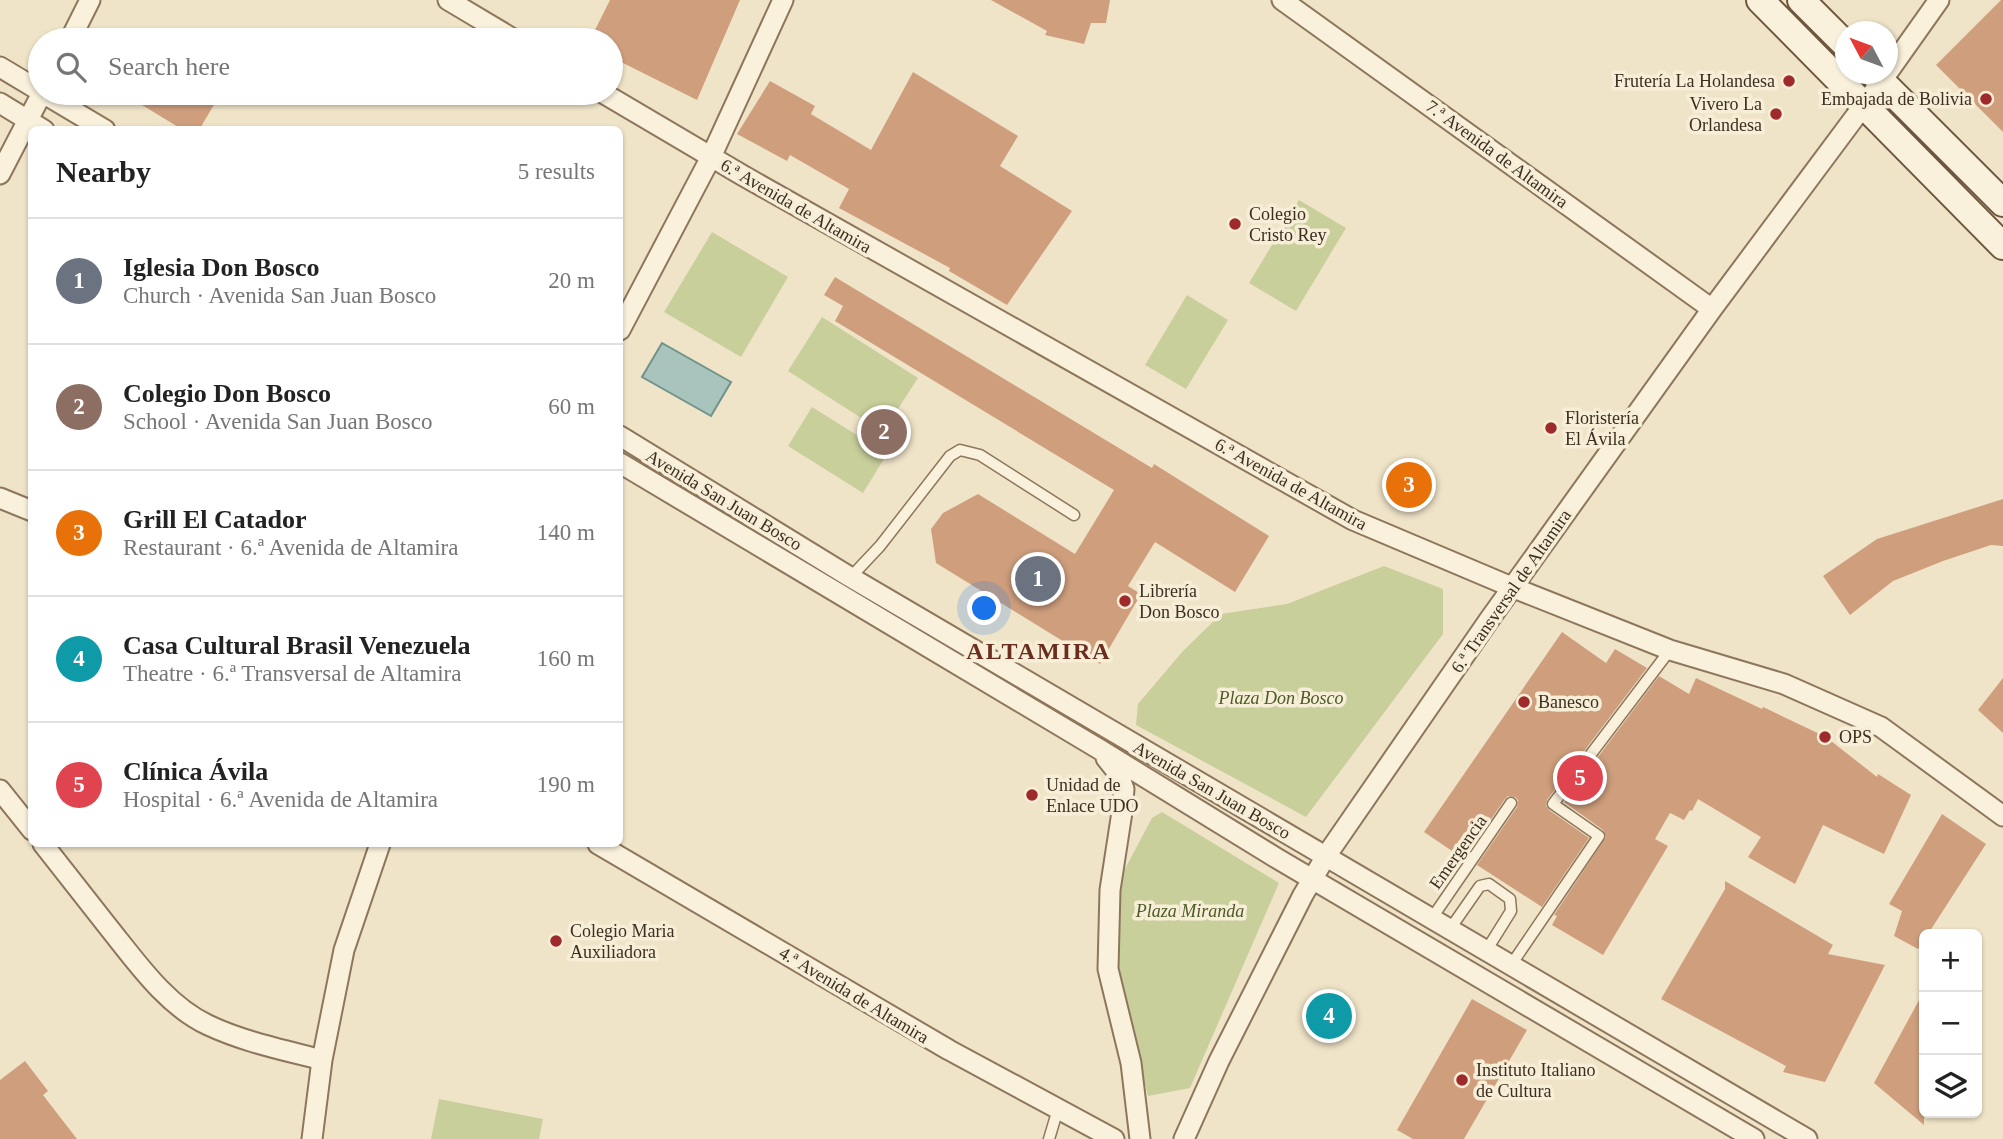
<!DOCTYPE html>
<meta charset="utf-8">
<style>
body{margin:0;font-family:Georgia,serif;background:#f2f2f2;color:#222}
.controls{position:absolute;right:21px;bottom:21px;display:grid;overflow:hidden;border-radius:10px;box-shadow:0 2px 5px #0004}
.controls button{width:63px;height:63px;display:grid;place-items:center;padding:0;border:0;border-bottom:2px solid #e0e0e0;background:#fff;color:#222;font:35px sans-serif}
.compass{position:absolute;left:1835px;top:21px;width:63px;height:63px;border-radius:50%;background:#fff;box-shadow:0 2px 5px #0004;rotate:311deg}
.you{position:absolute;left:985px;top:609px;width:24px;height:24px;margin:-18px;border:5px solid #fff;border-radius:50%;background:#1a73e8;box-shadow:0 0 0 10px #1a73e833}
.badge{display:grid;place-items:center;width:46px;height:46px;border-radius:50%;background:#9e2a2b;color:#fff;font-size:23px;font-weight:700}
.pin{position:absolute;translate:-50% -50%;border:4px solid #fff;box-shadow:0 2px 7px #0006}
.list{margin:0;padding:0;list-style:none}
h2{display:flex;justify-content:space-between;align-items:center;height:91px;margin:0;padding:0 28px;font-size:30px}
h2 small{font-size:23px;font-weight:400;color:#767676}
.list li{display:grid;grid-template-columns:46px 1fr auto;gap:21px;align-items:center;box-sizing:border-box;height:126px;padding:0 28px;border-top:2px solid #e0e0e0}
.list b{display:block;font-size:26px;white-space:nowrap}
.list p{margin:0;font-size:23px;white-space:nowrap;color:#767676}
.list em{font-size:23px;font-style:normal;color:#767676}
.icon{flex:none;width:38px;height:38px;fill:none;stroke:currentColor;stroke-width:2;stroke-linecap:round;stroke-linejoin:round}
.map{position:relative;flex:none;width:2003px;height:1139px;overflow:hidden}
.search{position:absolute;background:#fff;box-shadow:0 2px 5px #0004;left:28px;top:28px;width:595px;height:77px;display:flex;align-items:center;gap:18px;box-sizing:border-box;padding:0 24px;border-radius:38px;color:#767676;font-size:26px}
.panel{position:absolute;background:#fff;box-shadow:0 2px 5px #0004;left:28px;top:126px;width:595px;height:721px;border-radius:10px}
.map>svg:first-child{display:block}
.green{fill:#c9cf9b}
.water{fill:#a9c4bc;stroke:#6f938a;stroke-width:2}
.building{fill:#cf9f7d}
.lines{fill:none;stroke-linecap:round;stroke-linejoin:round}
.lane-casing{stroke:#8d765c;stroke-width:13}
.street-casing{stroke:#8d765c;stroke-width:23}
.secondary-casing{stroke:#6f573f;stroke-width:30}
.lane{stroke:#faf1dc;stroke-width:10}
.street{stroke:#faf1dc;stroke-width:19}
.secondary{stroke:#faf1dc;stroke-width:26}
.poi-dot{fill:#9e2a2b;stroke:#f7eed8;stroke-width:2.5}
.labels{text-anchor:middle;stroke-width:7;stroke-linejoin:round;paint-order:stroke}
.poi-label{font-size:18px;fill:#3d2e20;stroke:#f7eed8;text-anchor:start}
.street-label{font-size:18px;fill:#3d2e20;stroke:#f7eed8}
.park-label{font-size:18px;font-style:italic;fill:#4d5a26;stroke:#f7eed8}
.district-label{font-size:24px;font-weight:bold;letter-spacing:2px;fill:#6b2e1e;stroke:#f7eed8}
</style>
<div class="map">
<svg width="2003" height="1139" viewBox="0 0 2003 1139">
<rect width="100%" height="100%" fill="#f0e4c8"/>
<!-- green -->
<path class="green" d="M1299,200L1346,228L1296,311L1249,283Z
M712,232L788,277L741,357L664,312Z
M1187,295L1228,320L1186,389L1145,365Z
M822,317L918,378L883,432L788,371Z
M812,407L887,454L863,493L788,446Z
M1384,566L1443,589V634L1306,817L1136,725L1138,704L1183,651L1221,614L1287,604Z
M1162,812L1279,883L1190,1088L1148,1096L1116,965L1119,880L1152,818Z
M439,1099L543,1119L539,1139H431Z"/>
<!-- water -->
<path class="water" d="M662,343L731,382L711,416L642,377Z"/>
<!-- building -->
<path class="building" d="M610,0H740L697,100L615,59L611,54V40H590Z
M991,0H1110L1106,23H1091L1084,44L1045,35L1047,31Z
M2001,0H2003V132L1936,65Z
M913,72L1018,136L1000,166L1072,211L1007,305L949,271L950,268L839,208L849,189L790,155L787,161L737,134L770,81L815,106L811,114L871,150Z
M150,93H208L218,98L199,130H183L142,105Z
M835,277L1152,468L1154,464L1269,536L1235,592L1155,542L1128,586L1141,594L1100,664L936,563L931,529L943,513L978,494L1075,554L1114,490L835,321L843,306L824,295Z
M2003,499V546L1991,545L1943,561L1893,581L1850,615L1823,576L1877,539Z
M1562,632L1606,663L1615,649L1647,668L1547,800L1546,806L1549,810L1589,838L1542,907L1477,865L1517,807L1518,800L1515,797L1508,796L1505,799L1465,857L1462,855L1461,857L1424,832Z
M1659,676L1689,694L1696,678L1762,709L1763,707L1826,737L1877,777L1878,774L1911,795L1884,854L1823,825L1795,884L1748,857L1761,837L1698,799L1692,811L1690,810L1684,820L1670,813L1655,839L1668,846L1603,955L1552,925L1557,916L1554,915L1606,837L1603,830L1564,802Z
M2003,678V733L1978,710Z
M1942,814L1986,844L1928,934H1924V940L1918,949L1894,936L1902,911L1889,904Z
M1725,881L1833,945L1828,954L1885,965L1825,1082L1783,1072L1786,1066L1661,999L1725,889Z
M1924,991V1125L1874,1083Z
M1472,999L1527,1030L1464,1139H1413L1397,1130Z
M25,1061L48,1091L43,1095L77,1139H0V1080Z"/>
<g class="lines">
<!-- lane casing -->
<g class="lane-casing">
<path id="lane" d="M848,580L880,546L950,456L960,450L980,455L1074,515
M1432,918L1511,803
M1450,929L1480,886L1489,884L1510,899L1511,911L1486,951
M1511,965L1599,836L1553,804L1670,650
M1049,1139L1058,1109"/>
</g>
<!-- street casing -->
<g class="street-casing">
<path id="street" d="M448,0L515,40
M1282,0L1712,309
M70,40L90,0
M0,67L40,91
M1888,72L1939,0
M43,93L105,130
M603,93L742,175L1353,520L1514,588L1670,650L1784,684L1881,727L2003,816
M0,103L44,130
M0,174L42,93
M620,330L711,157L783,0
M620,436L850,577L1807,1139
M620,463L1099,749L1278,859L1754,1139
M0,498L32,511
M1106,758L1118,773L1124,789L1122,812L1110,890L1108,969L1131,1063L1140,1139
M0,790L32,830
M43,844C65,872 87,900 109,928C137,963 167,1006 208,1025C244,1042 284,1050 322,1060
M598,844L949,1050L1114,1139
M312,1139L322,1060L344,950L380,844
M1184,1139L1219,1061L1303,895L1326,856L1489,620L1712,309L1887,74"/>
</g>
<!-- secondary casing -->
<g class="secondary-casing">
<path id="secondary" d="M1760,0L2003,246
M1801,0L1846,45
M1874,74L2003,203"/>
</g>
<!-- lane -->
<use href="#lane" class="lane"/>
<!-- street -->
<use href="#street" class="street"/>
<!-- secondary -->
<use href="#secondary" class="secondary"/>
</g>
<!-- markers -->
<g class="poi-dot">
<circle cx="1789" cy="81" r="7"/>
<circle cx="1986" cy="99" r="7"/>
<circle cx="1776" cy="114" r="7"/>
<circle cx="1235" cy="224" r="7"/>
<circle cx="1551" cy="428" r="7"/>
<circle cx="1125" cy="601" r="7"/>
<circle cx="1524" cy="702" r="7"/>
<circle cx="1825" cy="737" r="7"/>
<circle cx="1032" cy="795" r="7"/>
<circle cx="556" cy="941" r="7"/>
<circle cx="1462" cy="1080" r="7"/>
</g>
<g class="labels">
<!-- poi labels -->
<g class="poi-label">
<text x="1775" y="87" text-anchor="end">Frutería La Holandesa</text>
<text x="1972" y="105" text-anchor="end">Embajada de Bolivia</text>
<text x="1762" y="110" text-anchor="end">Vivero La<tspan x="1762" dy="21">Orlandesa</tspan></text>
<text x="1249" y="220">Colegio<tspan x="1249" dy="21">Cristo Rey</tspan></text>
<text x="1565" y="424">Floristería<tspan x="1565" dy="21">El Ávila</tspan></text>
<text x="1139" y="597">Librería<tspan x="1139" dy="21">Don Bosco</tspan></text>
<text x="1538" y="708">Banesco</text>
<text x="1839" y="743">OPS</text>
<text x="1046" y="791">Unidad de<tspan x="1046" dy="21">Enlace UDO</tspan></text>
<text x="570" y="937">Colegio Maria<tspan x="570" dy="21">Auxiliadora</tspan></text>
<text x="1476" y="1076">Instituto Italiano<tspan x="1476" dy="21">de Cultura</tspan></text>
</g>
<!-- street labels -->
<g class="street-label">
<text transform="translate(1497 154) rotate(36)" y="6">7.ª Avenida de Altamira</text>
<text transform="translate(796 206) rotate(30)" y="6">6.ª Avenida de Altamira</text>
<text transform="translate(1291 484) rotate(29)" y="6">6.ª Avenida de Altamira</text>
<text transform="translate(724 500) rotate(31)" y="6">Avenida San Juan Bosco</text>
<text transform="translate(1511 591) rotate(-55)" y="6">6.ª Transversal de Altamira</text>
<text transform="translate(1212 790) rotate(30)" y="6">Avenida San Juan Bosco</text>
<text transform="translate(1458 852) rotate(-55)" y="6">Emergencia</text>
<text transform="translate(854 995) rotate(31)" y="6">4.ª Avenida de Altamira</text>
</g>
<!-- park labels -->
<g class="park-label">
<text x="1281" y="704">Plaza Don Bosco</text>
<text x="1190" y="917">Plaza Miranda</text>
</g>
<!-- district labels -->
<g class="district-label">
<text x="1039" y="659">ALTAMIRA</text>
</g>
</g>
</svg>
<div class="controls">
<button>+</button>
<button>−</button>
<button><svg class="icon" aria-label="layers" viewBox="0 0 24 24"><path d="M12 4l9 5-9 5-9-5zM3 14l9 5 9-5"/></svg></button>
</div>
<svg class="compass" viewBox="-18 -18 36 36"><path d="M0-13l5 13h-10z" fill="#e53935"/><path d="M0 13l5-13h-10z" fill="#767676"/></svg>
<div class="you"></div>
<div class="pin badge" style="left:1038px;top:579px;background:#6b7280">1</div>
<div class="pin badge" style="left:884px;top:432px;background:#8d6e63">2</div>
<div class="pin badge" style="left:1409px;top:485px;background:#e8710a">3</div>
<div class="pin badge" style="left:1329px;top:1016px;background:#0f9aa8">4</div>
<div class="pin badge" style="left:1580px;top:778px;background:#e0444e">5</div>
<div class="search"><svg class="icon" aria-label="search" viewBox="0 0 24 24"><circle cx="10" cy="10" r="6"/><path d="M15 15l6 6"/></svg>Search here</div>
<section class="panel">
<h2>Nearby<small>5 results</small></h2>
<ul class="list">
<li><span class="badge" style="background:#6b7280">1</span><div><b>Iglesia Don Bosco</b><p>Church · Avenida San Juan Bosco</p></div><em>20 m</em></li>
<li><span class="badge" style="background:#8d6e63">2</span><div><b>Colegio Don Bosco</b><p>School · Avenida San Juan Bosco</p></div><em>60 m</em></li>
<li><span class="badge" style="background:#e8710a">3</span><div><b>Grill El Catador</b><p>Restaurant · 6.ª Avenida de Altamira</p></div><em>140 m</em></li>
<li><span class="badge" style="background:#0f9aa8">4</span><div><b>Casa Cultural Brasil Venezuela</b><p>Theatre · 6.ª Transversal de Altamira</p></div><em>160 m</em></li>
<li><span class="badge" style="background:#e0444e">5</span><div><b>Clínica Ávila</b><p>Hospital · 6.ª Avenida de Altamira</p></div><em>190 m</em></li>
</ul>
</section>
</div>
